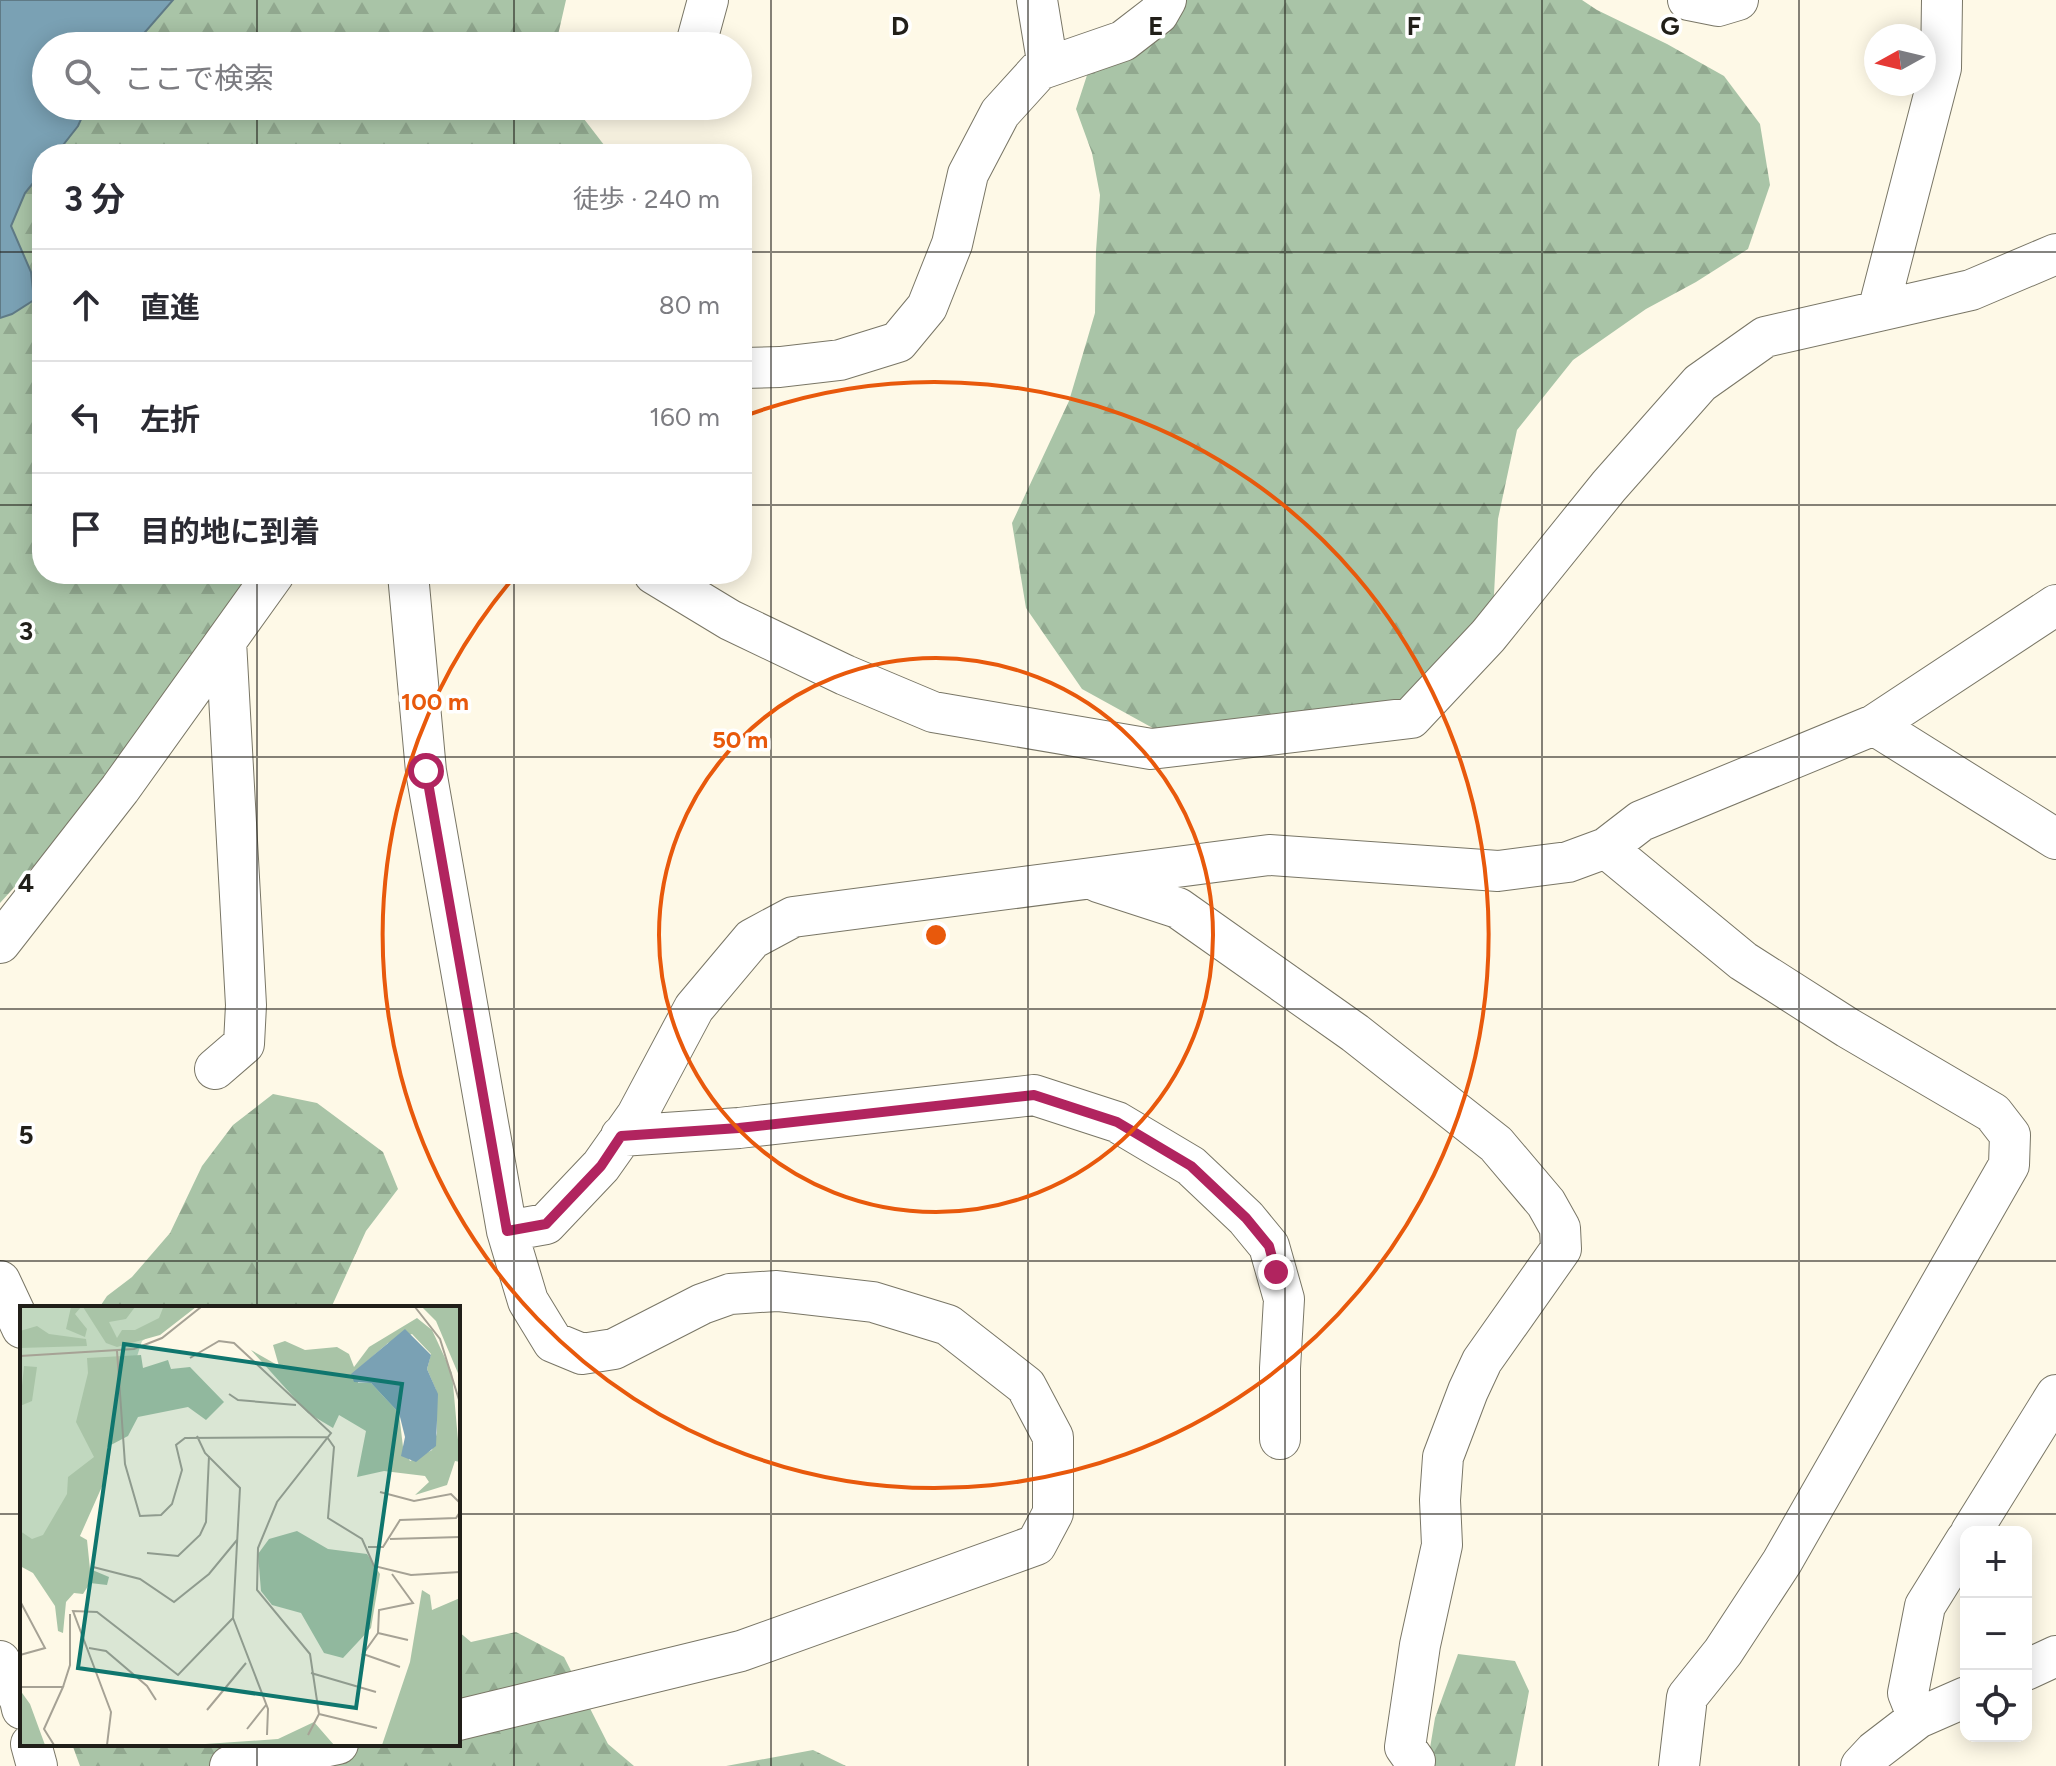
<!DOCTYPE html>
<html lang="ja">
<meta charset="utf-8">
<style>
body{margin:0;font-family:Figtree,"Noto Sans JP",sans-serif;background:#f2f2f3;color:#2b2b33}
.controls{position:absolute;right:24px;bottom:24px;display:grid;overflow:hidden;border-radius:16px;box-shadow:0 4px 20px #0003}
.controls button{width:72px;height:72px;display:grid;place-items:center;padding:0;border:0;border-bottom:2px solid #e1e1e2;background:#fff;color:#2b2b33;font:40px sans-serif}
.compass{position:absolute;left:1864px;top:24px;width:72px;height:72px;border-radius:50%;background:#fff;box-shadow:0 4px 20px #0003;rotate:262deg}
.stop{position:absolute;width:24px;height:24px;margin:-18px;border:6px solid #b1245f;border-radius:50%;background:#fff}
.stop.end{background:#b1245f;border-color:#fff;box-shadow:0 2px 8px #0008}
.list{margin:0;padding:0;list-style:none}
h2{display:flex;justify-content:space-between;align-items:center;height:104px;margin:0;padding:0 32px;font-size:34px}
h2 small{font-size:26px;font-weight:400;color:#7c7c81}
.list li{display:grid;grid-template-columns:52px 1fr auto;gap:24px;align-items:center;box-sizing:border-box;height:112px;padding:0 32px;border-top:2px solid #e1e1e2}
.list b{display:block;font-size:30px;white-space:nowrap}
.list em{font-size:26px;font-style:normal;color:#7c7c81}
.icon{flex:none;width:44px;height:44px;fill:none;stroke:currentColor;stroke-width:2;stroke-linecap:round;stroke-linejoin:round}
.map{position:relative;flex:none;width:2056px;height:1766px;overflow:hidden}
.search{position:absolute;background:#fff;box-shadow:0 4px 20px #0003;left:32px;top:32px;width:720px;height:88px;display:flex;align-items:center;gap:20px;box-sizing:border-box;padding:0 28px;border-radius:44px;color:#7c7c81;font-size:30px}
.panel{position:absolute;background:#fff;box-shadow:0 4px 20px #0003;left:32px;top:144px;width:720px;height:440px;border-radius:32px}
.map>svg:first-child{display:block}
.forest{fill:url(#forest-firs)}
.water{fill:#7aa1b4;stroke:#5f7a86;stroke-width:2}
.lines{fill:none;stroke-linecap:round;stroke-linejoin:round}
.minor-casing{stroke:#797666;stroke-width:42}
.minor{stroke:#fff;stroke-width:40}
.route{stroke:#b1245f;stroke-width:10}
.grid{fill:none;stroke:#211f19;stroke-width:2;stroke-opacity:0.55}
.ring{fill:none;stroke:#e8590c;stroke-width:4}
.inset-road{fill:none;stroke:#a6a295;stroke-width:2}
.view{fill:#0f766e;fill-opacity:0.15;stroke:#0f766e;stroke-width:4}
.inset-edge{fill:none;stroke:#211f19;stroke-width:4}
.grid-label{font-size:26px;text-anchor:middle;font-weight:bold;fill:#211f19;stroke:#fff;stroke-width:7;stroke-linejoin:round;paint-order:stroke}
.centre{fill:#e8590c;stroke:#fff;stroke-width:4}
.ring-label{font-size:24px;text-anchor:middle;font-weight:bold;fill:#e8590c;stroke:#fff;stroke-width:7;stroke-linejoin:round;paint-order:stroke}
</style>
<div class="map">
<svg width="2056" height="1766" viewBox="0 0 2056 1766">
<defs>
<pattern id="forest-firs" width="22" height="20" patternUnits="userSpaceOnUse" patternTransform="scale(2)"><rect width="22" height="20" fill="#a9c4a7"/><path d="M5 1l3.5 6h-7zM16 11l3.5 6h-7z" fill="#91a88f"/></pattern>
</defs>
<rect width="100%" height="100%" fill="#fef9e7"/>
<!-- forest -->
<path class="forest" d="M173,0H566L558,35L560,46H133Z
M1179,0H1582L1597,10L1667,44L1724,76L1760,124L1770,185L1748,249L1696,282L1646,309L1573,360L1517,430L1498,519L1493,613L1414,697L1189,748L1082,689L1026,608L1012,523L1069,401L1095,313L1096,251L1100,195L1092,153L1076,109L1090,66Z
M87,106H574L611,154H56L78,126Z
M42,172V574H256L99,794L0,903V318L12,314L31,272L11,226L25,193Z
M273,1094L317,1103L383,1152L398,1189L366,1231L331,1308H99L107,1296L132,1277L170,1233L202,1166L233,1125Z
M458,1631L471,1642L516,1632L564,1657L608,1744L634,1766H80L72,1744H458Z
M1458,1654L1515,1661L1529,1691L1515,1766H1427L1435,1718Z
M813,1750L846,1766H726Z"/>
<!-- water -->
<path class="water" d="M0,0H173L133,46H46V106H87L78,126L56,154H42V172L25,193L11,226L31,272L34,300L12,314L0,318Z"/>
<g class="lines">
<!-- minor casing -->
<g class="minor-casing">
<path id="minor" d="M1037,0L1048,67
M1688,0L1718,6L1738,0
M696,44L708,0
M1878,311L1941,68L1942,0
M742,368L780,367L840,360L898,342L927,307L952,244L968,174L1000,113L1039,70L1123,41L1158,14L1166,0
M408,574L426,771L507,1231L528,1301L553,1342L582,1354L614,1349L702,1304L730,1294L777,1291L873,1302L948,1325L1026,1386L1053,1437V1513L1036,1545L741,1651L458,1720
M654,574L730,620L845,675L933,712L1151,749L1411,718L1488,636L1609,486L1700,383L1765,337L1971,290L2056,254
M1874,725L2056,839
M1606,848L1641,821L1874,725L2056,605
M1098,882L1178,908L1355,1033L1496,1144L1546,1203L1560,1228L1561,1249L1482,1361L1468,1391L1443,1457L1440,1500L1442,1545L1420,1645L1405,1747L1415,1761
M0,943L120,789L274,574
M215,1069L244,1044L246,1005L226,641
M621,1136L739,1128L1034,1095L1117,1122L1191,1166L1246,1218L1269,1246L1284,1299L1280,1368V1439
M507,1231L546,1224L601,1166L637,1115L694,1008L752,939L793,917L1269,855L1498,871L1568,862L1606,848L1743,961L1848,1028L1993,1113L2010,1135L2009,1165L1782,1562L1723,1652L1687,1697L1679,1766
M0,1281L22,1328
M1971,1532L2056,1395
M0,1661L20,1700L22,1709
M2026,1670L2056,1656
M1918,1718L1908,1693L1925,1606L1966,1540
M31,1744L37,1766
M230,1766L338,1744
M1861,1766L1875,1751L1918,1718L1966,1697"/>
</g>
<!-- minor -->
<use href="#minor" class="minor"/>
</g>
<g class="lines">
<!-- route -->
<path class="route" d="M426,771L507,1231L546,1224L601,1166L621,1136L739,1128L1034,1095L1117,1122L1191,1166L1246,1218L1269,1246L1276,1272"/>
</g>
<!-- grid -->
<path class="grid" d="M257,0V46M514,0V46M771,0V1766M1028,0V1766M1285,0V1766M1542,0V1766M1799,0V1766M257,106V154M514,106V154M0,252H42M742,252H2056M0,505H42M742,505H2056M257,574V1308M514,574V1766M0,757H2056M0,1009H2056M0,1261H2056M0,1514H22M458,1514H2056M257,1744V1766"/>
<!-- distance rings -->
<g class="ring">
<circle cx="936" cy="935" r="277"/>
<path d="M742 417A553 553 0 1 1 515 576"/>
</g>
<!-- overview -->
<g transform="translate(20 1306)">
<rect width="440" height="440" fill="#fef9e7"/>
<path d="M0,1H175L122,35L78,170L23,257L0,240Z" fill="#c1d8bf"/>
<path d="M51,1H61L55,8L67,23L65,31L46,23ZM63,1H115L106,13L89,16L97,32L102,24H115L139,12L143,2L176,1L140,29L97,41L86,37ZM402,1H440V72L416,15ZM397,12L412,24L432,67L440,156L435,155L427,179L395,189L409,176L405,170L364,165L337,171L346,125L319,109L313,122L288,107L231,44L259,60L253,39L265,35L285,44L317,41L329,48L334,61L349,41ZM392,28L411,48L407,63L416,84L417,127L412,144L390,155L383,141L379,107L351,77H338L337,64L368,37ZM17,20L29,28L66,33L67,40L0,42V25ZM121,49L123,62L148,54L151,63L170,61L204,96L186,114L168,101L118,111L108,130L87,141L88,167L60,230L67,234L70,263L89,271L87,279L70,277L63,288L54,287L46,296L43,327L38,325L35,300L13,267L0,260V225L12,233L23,229L47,188L48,171L74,151L56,116L68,67L67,52ZM4,60L17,61L12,95L0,100ZM277,225L308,243L347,248L360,268L351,322L323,352L304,347L281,307L252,299L241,285L238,248L249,233ZM402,284L410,289L412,304L440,292V439H362L390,356ZM0,384L10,398L25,439H0ZM294,416L314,439H171L258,433Z" fill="#a9c4a7" fill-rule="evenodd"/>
<path d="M385,23L411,49L407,63L418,88L416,140L396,156L381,150L385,131L379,107L351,77L334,76L331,68Z" fill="#7aa1b4"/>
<path class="inset-road" d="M395,1L420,33L440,97M97,45L105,158L120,210L141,209L152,198L162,164L156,139L165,132L307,131L314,141L308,212L342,233L354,260L391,269L440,266M0,50L114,43L142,32L181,1M170,52L199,35L214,37L311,127L257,196L238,242L237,284L290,348L299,408L288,429M209,88L218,94L276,99M360,186L394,195L431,188L440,197M370,233L440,231M348,241H363L380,214L436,212L440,206M127,247L158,250L180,229L186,216L189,150M73,261L120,273L154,296L189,268L217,234M372,268L393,297L359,304L358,327L343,348L380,361M0,295L25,342L0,349M213,312L248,403L247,429M358,327L388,334M69,342L86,345L127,380L136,394M291,367L356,386M0,381H43L24,423L34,439M43,381L50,359V308M187,404L226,357M299,408L357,422M227,423L246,399M87,439L91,406L53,305L77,306L158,369L213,312L220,182L185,147L177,130"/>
<path class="view" d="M104,38L382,78L336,402L58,362Z"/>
<rect width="440" height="440" class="inset-edge"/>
</g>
<g class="grid-label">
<text x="900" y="35">D</text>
<text x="1156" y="35">E</text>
<text x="1414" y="35">F</text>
<text x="1670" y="35">G</text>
<text x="26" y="640">3</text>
<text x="26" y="892">4</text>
<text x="26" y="1144">5</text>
</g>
<circle cx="936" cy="935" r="12" class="centre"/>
<g class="ring-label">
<text x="435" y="710">100 m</text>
<text x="740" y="748">50 m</text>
</g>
</svg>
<div class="controls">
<button>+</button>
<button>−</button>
<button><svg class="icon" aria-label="locate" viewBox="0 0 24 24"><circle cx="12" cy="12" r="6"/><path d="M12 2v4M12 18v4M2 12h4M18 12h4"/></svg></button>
</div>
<svg class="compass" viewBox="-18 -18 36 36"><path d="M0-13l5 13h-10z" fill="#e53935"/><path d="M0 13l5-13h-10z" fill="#7c7c81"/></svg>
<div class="stop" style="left:426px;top:771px"></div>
<div class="stop end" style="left:1276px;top:1272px"></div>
<div class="search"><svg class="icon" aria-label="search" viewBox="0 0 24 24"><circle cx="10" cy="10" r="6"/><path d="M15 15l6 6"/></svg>ここで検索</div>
<section class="panel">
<h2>3 分<small>徒歩 · 240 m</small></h2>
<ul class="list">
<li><svg class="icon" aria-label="ahead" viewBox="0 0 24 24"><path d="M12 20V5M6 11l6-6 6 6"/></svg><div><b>直進</b></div><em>80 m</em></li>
<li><svg class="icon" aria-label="left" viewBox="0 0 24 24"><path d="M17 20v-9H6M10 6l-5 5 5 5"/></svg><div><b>左折</b></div><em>160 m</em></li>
<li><svg class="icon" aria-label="arrive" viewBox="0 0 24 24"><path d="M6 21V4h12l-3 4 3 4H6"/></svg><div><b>目的地に到着</b></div></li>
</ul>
</section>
</div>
